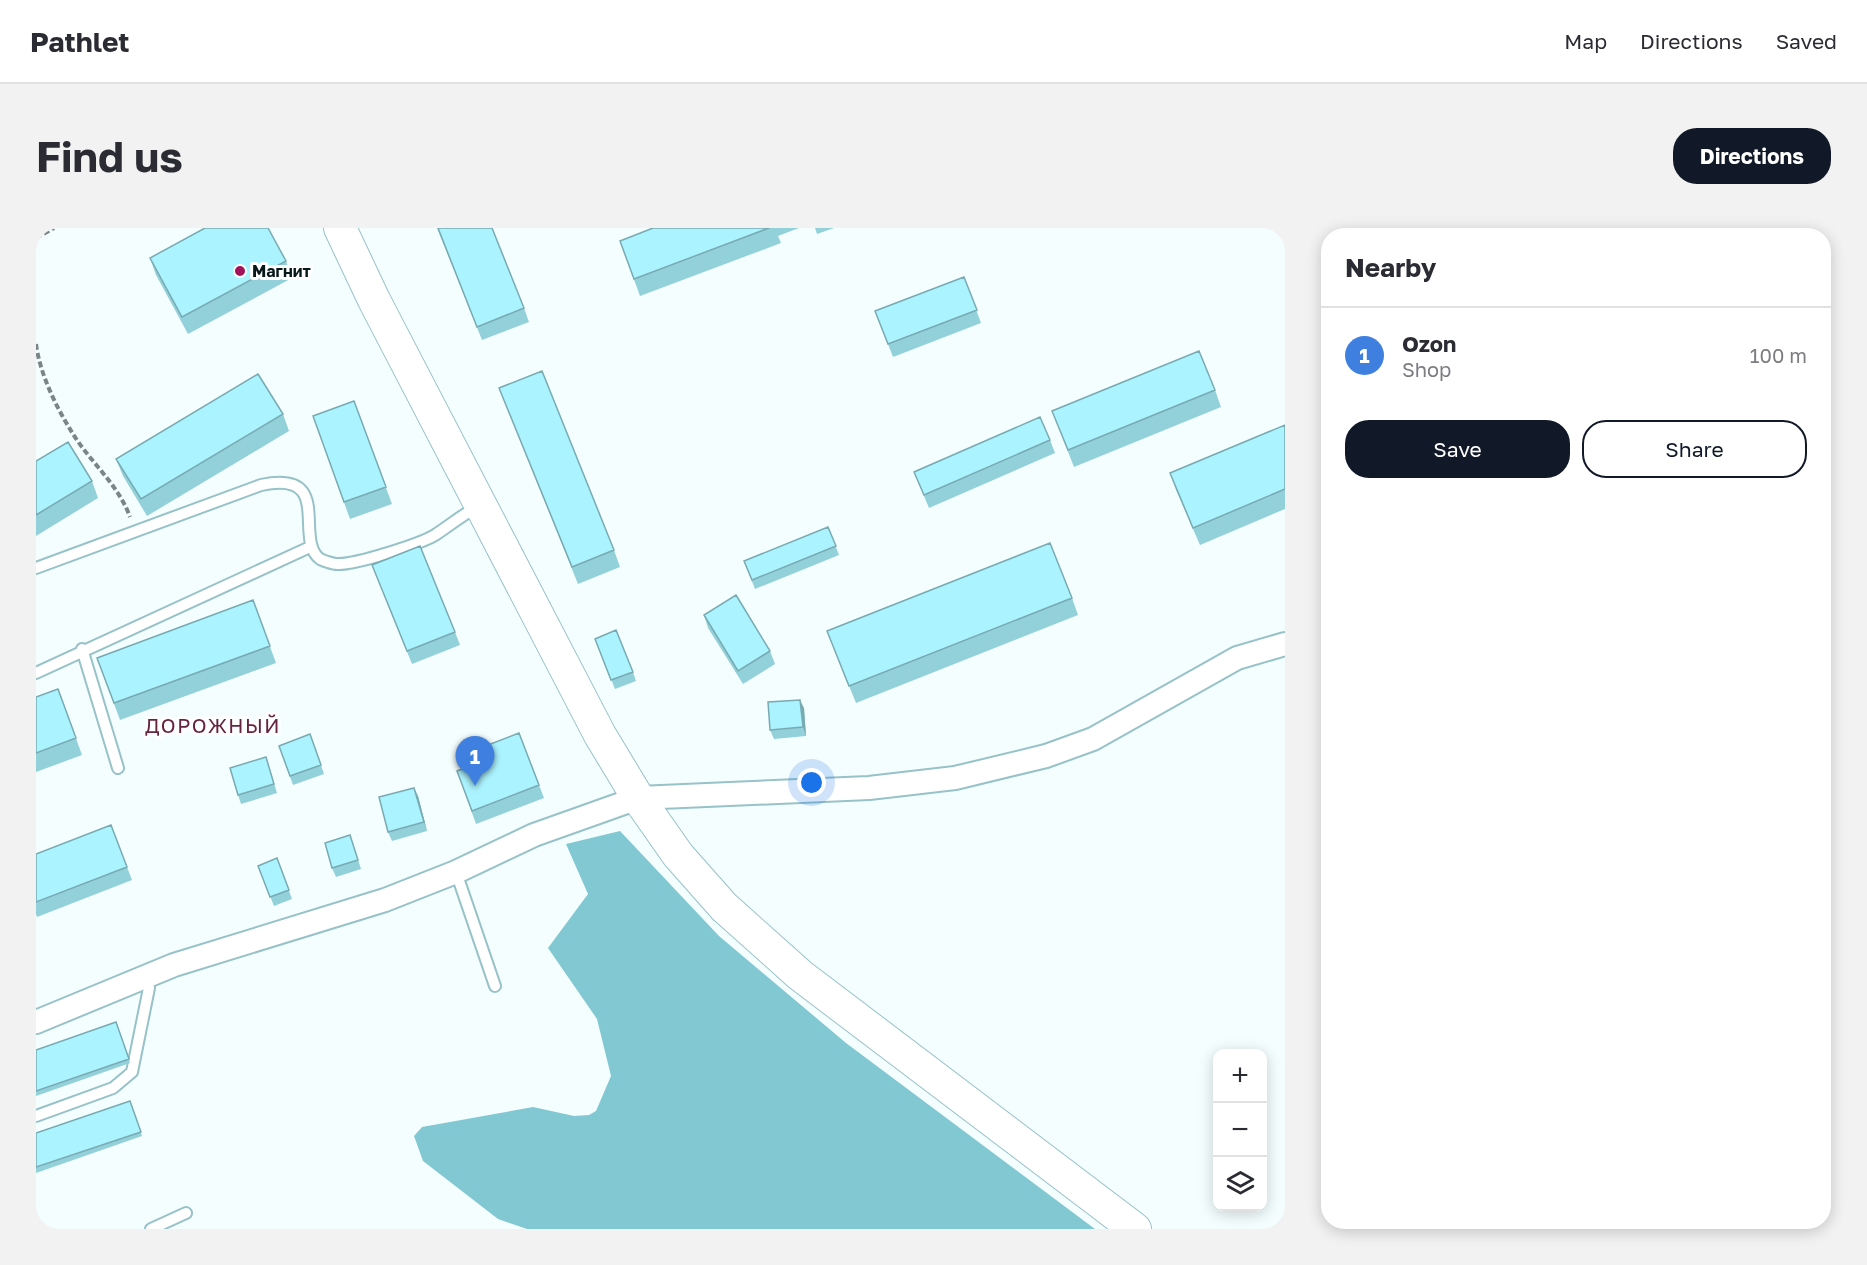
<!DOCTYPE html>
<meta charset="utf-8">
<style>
body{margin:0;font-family:"Golos Text",sans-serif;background:#f2f2f3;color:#2b2b33}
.controls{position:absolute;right:18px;bottom:18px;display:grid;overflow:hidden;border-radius:12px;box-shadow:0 3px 15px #0003}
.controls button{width:54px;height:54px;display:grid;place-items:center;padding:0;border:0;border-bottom:2px solid #e1e1e2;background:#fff;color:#2b2b33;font:30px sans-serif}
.you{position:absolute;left:776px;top:555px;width:21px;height:21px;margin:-15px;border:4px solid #fff;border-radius:50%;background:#1a73e8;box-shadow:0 0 0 9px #1a73e833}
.badge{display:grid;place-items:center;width:39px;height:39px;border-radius:50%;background:#111827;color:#fff;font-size:20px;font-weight:700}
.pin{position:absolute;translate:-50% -50px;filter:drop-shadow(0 2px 3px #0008)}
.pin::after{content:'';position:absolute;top:32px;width:21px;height:18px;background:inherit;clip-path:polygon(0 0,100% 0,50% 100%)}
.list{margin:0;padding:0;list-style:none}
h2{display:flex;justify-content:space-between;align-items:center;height:78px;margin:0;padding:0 24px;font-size:26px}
h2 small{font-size:20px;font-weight:400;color:#7c7c81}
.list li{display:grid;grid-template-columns:39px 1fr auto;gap:18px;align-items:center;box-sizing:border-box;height:96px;padding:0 24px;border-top:2px solid #e1e1e2}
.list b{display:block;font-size:22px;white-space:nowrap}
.list p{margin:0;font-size:20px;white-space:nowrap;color:#7c7c81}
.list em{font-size:20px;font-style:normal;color:#7c7c81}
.actions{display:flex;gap:12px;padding:18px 24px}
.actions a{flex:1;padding:14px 0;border:2px solid #111827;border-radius:24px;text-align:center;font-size:21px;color:#111827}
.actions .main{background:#111827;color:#fff}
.icon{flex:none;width:33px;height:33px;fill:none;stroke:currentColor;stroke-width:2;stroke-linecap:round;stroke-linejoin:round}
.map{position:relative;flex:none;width:1249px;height:1001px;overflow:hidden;border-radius:24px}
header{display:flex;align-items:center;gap:36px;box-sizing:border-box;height:84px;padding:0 30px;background:#fff;border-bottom:2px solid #e1e1e2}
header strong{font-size:28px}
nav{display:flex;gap:33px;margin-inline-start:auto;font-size:21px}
.intro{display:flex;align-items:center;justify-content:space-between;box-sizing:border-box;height:144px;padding:0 36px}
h1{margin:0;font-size:42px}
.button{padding:15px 27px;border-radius:24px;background:#111827;color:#fff;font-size:21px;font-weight:700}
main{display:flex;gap:36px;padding:0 36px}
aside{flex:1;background:#fff;border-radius:24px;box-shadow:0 3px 15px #0003}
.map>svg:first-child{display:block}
.forest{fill:#81c8d3}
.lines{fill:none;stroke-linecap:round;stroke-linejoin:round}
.lane-casing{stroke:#96c2c8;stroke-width:14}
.street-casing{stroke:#96c2c8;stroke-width:26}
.secondary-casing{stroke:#96c2c8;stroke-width:34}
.path{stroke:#798688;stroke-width:4;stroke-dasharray:6 3;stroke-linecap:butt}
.lane{stroke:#fff;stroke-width:10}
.street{stroke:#fff;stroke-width:22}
.secondary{stroke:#fff;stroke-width:32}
.wall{fill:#93d1da}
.shaded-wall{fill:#78aab2}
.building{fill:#abf3fe;stroke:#78aab2;stroke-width:1.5}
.poi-dot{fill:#a1125a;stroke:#fff;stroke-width:2}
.labels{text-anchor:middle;stroke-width:6;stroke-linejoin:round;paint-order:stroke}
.poi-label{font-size:16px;font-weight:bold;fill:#07181b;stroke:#fff;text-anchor:start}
.quarter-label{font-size:20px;letter-spacing:1.5px;fill:#65233e;stroke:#fff}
</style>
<header>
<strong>Pathlet</strong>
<nav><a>Map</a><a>Directions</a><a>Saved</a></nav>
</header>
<div class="intro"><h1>Find us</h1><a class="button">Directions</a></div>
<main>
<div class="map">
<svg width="1249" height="1001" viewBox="0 0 1249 1001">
<rect width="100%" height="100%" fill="#f5feff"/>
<!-- forest -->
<path class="forest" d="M584,603L683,708L810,815L1059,1001H491L462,991L387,933L378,908L386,899L497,879L538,888L553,887L560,883L575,848L561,791L512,720L552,666L530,616Z"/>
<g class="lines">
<!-- lane casing -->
<g class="lane-casing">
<path id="lane" d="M0,340L225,257C299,241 257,311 284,331C288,333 297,336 301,336C319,337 384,316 399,307C413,298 426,287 441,279
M46,421L82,540
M0,445L274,319
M420,644L459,758
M0,888L77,860L96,844L113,760L110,748
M115,1001L150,985"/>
</g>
<!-- street casing -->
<g class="street-casing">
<path id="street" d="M0,794L138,737L349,672L420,644L498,607L602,570L833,560L919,550L1010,528L1057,511L1201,430L1249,416"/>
</g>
<!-- secondary casing -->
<g class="secondary-casing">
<path id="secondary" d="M304,0L338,72L564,507L602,570L642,627L688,679L764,747L1099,1001"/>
</g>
<!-- path -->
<path class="path" d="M0,10L18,0
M0,116C4,146 20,179 37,206C55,235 82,256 94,289"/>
<!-- lane -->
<use href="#lane" class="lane"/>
<!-- street -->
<use href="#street" class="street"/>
<!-- secondary -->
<use href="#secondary" class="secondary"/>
</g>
<!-- wall -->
<path class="wall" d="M401,0L488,80L493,94L446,112Z
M617,0H763L742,8L745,15L604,68L584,13Z
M779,0H798L781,6Z
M114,30L250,33L256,50L152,106L120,47Z
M928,49L945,95L857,129L839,83Z
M463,160L578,322L584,339L542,356Z
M1179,162L1185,179L1038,239L1016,183Z
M318,173L356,276L314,291L277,188Z
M247,186L253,203L111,288L87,248L80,231Z
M1249,197V281L1164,317L1140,262L1134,245Z
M1014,212L1019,225L893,280L878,244Z
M0,233L56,253L62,270L0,308Z
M792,299L803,327L719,361L708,333Z
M336,337L419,404L424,417L376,436Z
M1036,370L1042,387L820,475L791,403Z
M217,372L240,435L84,492L61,430Z
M668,387L734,423L739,436L707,456L672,400Z
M559,411L597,444L600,453L579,461Z
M22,461L46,527L0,544V469Z
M768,480L770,508L738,511L734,502Z
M483,505L508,570L440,596L421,543L439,537Z
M274,506L288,546L257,557L243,518Z
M230,529L241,565L205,576L202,567Z
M382,568L391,603L356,613L352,604Z
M314,607L325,641L300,649L296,640Z
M0,626L91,639L96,652L1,689L0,686Z
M241,630L256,671L238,678L222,638Z
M80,794L94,835L0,868V822Z
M94,873L106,908L0,945V905Z"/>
<!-- shaded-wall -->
<path class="shaded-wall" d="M764,472L768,480L770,508L767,499Z
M378,560L382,568L391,603L388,594Z"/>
<!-- building -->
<path class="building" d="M169,0H232L250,33L146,89L114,30Z
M402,0H456L488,80L441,99Z
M617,0H733L598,51L584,13Z
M928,49L941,82L852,116L839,83Z
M1163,123L1179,162L1032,222L1016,183Z
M506,143L578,322L536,339L463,160Z
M222,146L247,186L105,271L80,231Z
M318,173L350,259L308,274L277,188Z
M1004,189L1014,212L888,267L878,244Z
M1249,197V261L1157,300L1134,245Z
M32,214L56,253L0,287V233Z
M792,299L800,318L716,352L708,333Z
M1014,315L1036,370L813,458L791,403Z
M384,318L419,404L371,423L336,337Z
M700,367L734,423L702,443L668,387Z
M217,372L234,418L78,475L61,430Z
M580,402L597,444L575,452L559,411Z
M22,461L40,510L0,525V469Z
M764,472L767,499L734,502L732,474Z
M483,505L503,557L436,583L421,543L439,536L434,524Z
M274,506L285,537L254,548L243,518Z
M230,529L238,556L202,567L194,540Z
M378,560L388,594L352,604L343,569Z
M75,597L91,639L0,674V626Z
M314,607L322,632L296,640L289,615Z
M241,630L253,662L234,669L222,638Z
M80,794L93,831L0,863V822Z
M94,873L105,904L0,939V905Z"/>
<!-- markers -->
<circle class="poi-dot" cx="204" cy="43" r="6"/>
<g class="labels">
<!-- poi labels -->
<g class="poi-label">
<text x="216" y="49">Магнит</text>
</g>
<!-- quarter labels -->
<g class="quarter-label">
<text x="177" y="505">ДОРОЖНЫЙ</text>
</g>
</g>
</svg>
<div class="controls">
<button>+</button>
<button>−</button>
<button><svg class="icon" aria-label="layers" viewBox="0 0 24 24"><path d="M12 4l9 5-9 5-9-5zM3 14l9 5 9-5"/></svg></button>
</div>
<div class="you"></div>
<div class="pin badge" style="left:439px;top:558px;background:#3f7fe0">1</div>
</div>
<aside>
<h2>Nearby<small></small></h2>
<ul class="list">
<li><span class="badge" style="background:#3f7fe0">1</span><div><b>Ozon</b><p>Shop</p></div><em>100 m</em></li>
</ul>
<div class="actions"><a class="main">Save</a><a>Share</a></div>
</aside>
</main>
